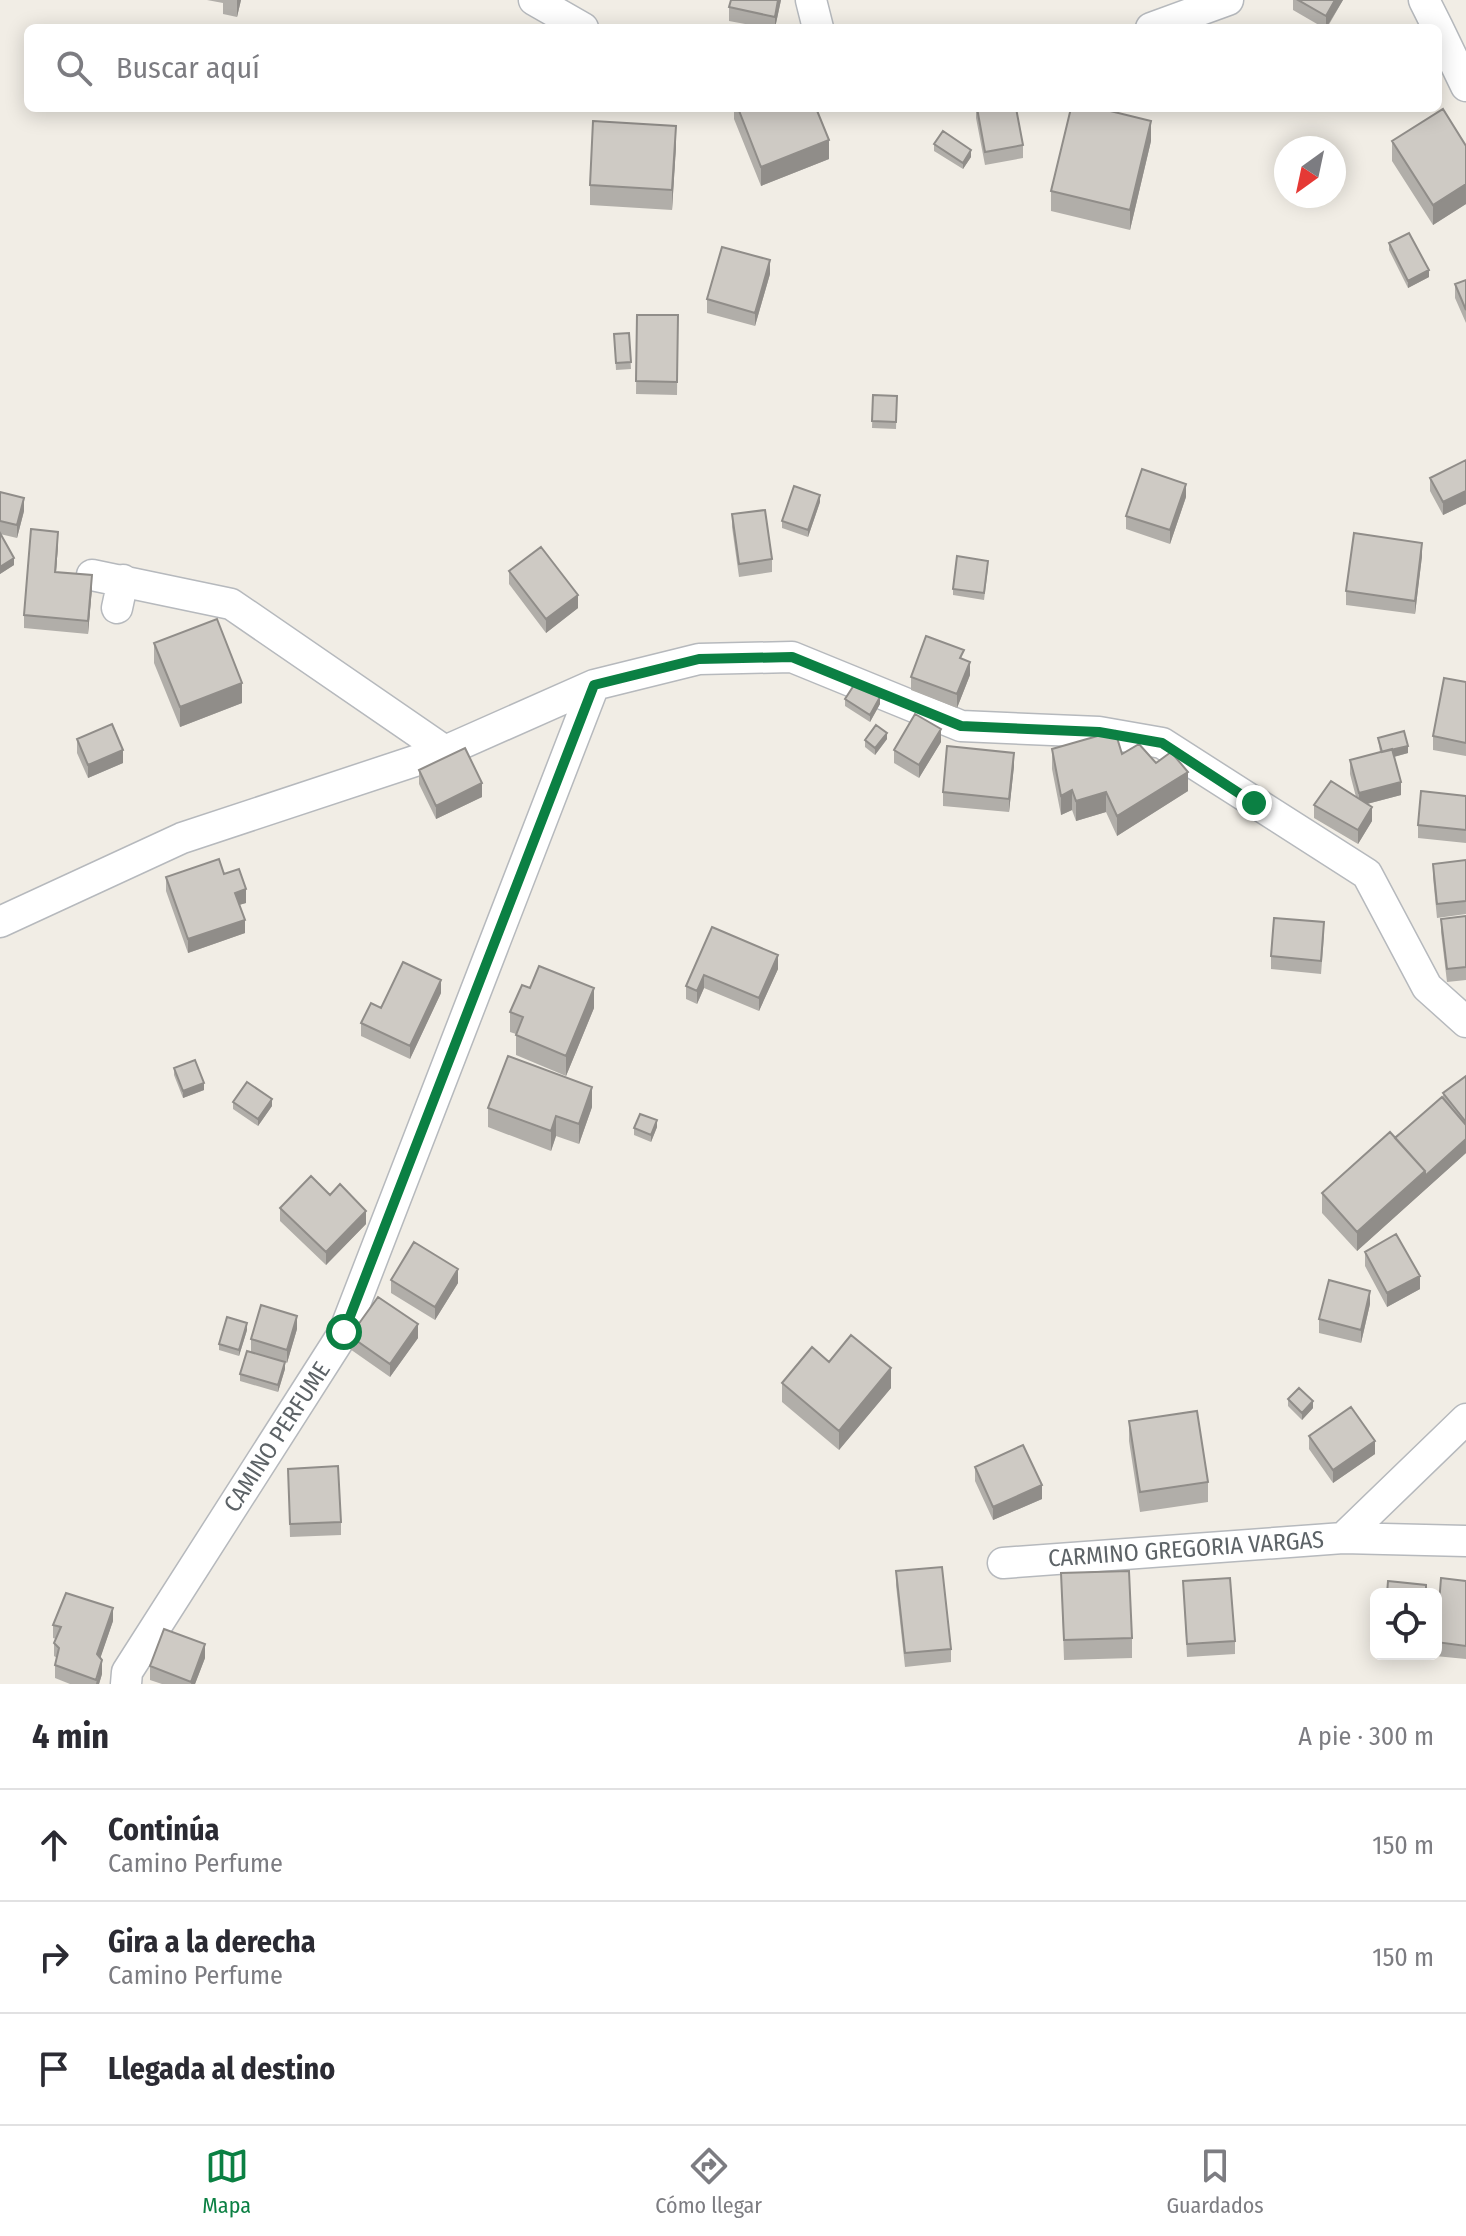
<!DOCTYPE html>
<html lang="es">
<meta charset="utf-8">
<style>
body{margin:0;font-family:"Fira Sans Condensed",sans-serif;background:#f7f7f7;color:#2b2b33}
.controls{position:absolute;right:24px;bottom:24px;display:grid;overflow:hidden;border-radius:12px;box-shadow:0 4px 20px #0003}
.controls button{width:72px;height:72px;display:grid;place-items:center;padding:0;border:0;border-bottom:2px solid #e1e1e2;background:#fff;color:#2b2b33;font:40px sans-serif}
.compass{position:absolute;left:1274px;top:136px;width:72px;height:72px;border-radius:50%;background:#fff;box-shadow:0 4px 20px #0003;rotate:213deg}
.stop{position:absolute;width:24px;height:24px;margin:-18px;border:6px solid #0b8043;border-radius:50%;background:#fff}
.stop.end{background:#0b8043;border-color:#fff;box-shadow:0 2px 8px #0008}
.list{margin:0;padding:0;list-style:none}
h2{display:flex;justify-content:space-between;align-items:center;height:104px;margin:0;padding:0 32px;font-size:34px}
h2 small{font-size:26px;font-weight:400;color:#7c7c81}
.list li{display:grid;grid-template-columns:52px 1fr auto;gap:24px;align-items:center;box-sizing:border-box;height:112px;padding:0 32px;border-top:2px solid #e1e1e2}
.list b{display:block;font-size:30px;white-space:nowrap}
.list p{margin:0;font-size:26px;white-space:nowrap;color:#7c7c81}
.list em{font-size:26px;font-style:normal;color:#7c7c81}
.icon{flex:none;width:44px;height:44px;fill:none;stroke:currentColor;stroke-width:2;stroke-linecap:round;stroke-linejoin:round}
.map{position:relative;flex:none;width:1466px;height:1684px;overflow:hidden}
.search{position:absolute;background:#fff;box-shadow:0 4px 20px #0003;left:24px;right:24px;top:24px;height:88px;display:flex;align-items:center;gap:20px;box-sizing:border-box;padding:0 28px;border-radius:12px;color:#7c7c81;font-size:30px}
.sheet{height:440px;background:#fff}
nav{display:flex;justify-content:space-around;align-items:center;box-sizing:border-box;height:112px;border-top:2px solid #e1e1e2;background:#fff;font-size:22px;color:#7c7c81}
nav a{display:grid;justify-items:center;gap:4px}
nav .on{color:#0b8043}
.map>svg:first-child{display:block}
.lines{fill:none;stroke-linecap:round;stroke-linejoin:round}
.minor-casing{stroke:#b6b9bd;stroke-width:33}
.minor{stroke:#fff;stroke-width:30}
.wall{fill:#b1aea9}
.shaded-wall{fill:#908d89}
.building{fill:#cecac4;stroke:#908d89;stroke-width:2}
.route{stroke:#0b8043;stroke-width:10}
.labels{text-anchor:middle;stroke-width:7;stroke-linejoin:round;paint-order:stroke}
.street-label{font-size:24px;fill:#5d6367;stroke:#fff}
</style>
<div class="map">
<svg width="1466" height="1684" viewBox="0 0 1466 1684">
<rect width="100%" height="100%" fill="#f1ede5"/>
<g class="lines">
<!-- minor casing -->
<g class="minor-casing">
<path id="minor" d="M534,0L583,28
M811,0L818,28
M1424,0L1438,28
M1151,28L1228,0
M1438,28L1466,86
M92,575L231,604L445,751
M117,608L123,580
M0,922L182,838L445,751L594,685L699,659L792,657L961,726L1099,732L1162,743L1367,874L1427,987L1466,1022
M1343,1538L1466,1541
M1003,1563L1343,1538L1466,1419
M126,1684L127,1672L344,1332L594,685"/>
</g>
<!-- minor -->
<use href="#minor" class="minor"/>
</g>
<!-- wall -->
<path class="wall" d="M207,0H241L237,17L223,14V3Z
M781,0L775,28H766L729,21V7Z
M1293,0H1343L1327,28H1324L1293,10Z
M734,108H816L829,159L761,186L734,119Z
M976,108L1023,145V158L985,165L976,118Z
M1151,141L1130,230L1051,211V191Z
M1392,141L1466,146V204L1433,225L1392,161Z
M934,144L971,157L963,169L934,151Z
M676,146L672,210L590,205V185Z
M1389,243L1429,277L1408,288L1389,250Z
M770,274L755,326L707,313V299Z
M1466,280V323L1455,298V284Z
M637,315H678L677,395L636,394Z
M629,333L631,369L616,370L614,334Z
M873,395L897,396L896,429L872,428Z
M1466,460V504L1443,515L1430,491V478Z
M0,492L24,511L17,538L0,534L14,565L0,574Z
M1186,497L1170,544L1126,529V516Z
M820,502L808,537L782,528V521Z
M732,514L772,559V572L739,577L732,527Z
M58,545L56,572L92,588L88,634L24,628V615Z
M1422,556L1415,614L1346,605V591Z
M988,568L984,600L953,595V589Z
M509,571L578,608L546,633L509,584Z
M154,643L242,703L180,727L154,663Z
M964,660L970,675L957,708L911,690V677Z
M1466,682V756L1433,750V736Z
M845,699L880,704L870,722L845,706Z
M1378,738L1408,753L1394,757L1401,795L1367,804L1372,821L1358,844L1314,818V805L1356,797L1350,774V760L1380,752Z
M77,739L123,763L88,778L77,753Z
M887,739L875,755L865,747V740Z
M941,742L919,778L894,763V750Z
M1052,749L1122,754L1156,763L1188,791L1117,836L1106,812L1076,821L1072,810L1061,815L1052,769Z
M1014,766L1009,812L943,806V792Z
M419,770L482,797L436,819L419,784Z
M1466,796V843L1418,838V825Z
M1466,860V914L1437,918L1433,877V864Z
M224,874L246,903L239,905L245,933L188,953L166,891V877Z
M1466,916V980L1447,982L1441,932V919Z
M712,927L778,969L759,1011L704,988L697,1004L686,999V986Z
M1324,936L1321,974L1271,969V956Z
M530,988L594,1008L566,1076L516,1055V1034L510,1032V1012Z
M441,993L410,1059L361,1036V1023L381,1008Z
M174,1068L204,1090L183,1098L174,1075Z
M1466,1076V1153L1357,1251L1322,1213V1193L1443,1099V1093Z
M233,1102L272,1106L258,1126L233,1109Z
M592,1107L579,1144L556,1136L551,1151L488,1127V1108Z
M657,1127L651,1142L634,1135V1128Z
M330,1195L366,1224L326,1265L280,1221V1208Z
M1365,1252L1420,1289L1387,1307L1365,1266Z
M391,1280L458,1283L435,1320L391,1293Z
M1370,1304L1361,1343L1319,1333V1319Z
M297,1329L287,1363L285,1362V1369L278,1392L240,1381V1374L251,1352V1339Z
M247,1330L239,1356L219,1350V1344Z
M350,1336L418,1338L390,1377L350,1349Z
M829,1362L891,1388L839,1450L782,1402V1383Z
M1288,1399L1313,1408L1302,1420L1288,1406Z
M1129,1421L1208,1482V1502L1140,1512L1129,1441Z
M1309,1436L1375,1454L1333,1483L1309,1449Z
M975,1467L1042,1499L993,1520L975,1481Z
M288,1469L341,1522V1535L290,1537Z
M896,1571L951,1649V1662L905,1667L896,1585Z
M1061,1573L1132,1638V1658L1064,1660Z
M1183,1581L1235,1641V1654L1187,1657Z
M1466,1581V1659L1435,1656L1436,1654V1631Z
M113,1621L100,1658L102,1674L99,1684H70L55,1678V1665L57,1658L54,1656V1643L56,1639L53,1638V1625Z
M1394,1654H1422V1656Z
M205,1658L195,1684H162L150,1680V1666Z"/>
<!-- shaded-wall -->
<path class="shaded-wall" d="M237,0H241L237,17Z
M778,0H781L775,28V17Z
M1335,0H1343L1326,28V16Z
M1151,121V141L1130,230V210Z
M676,126V146L672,210V190Z
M829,140V159L761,186V167Z
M971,150V157L963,169V163Z
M1466,184V204L1433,225V205Z
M770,260V274L755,326V313Z
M1429,270V277L1408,288V281Z
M1186,484V497L1170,544V530Z
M1466,491V504L1443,515V502Z
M820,495V502L808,537V530Z
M24,498V511L17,538V525Z
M58,532V545L55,585V572Z
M1422,543V556L1415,614V601Z
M14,558V565L0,574V567Z
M92,575V588L88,634V621Z
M578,595V608L546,633V619Z
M970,662V675L957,708V694Z
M242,683V703L180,727V707Z
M880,697V704L870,722V715Z
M941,729V742L919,778V765Z
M887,733V739L875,755V748Z
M1408,746V753L1382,760V753Z
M123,750V763L88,778V765Z
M1014,753V766L1009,812V799Z
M1188,772V791L1117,836V816Z
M1401,782V795L1359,806V793Z
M482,783V797L436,819V806Z
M1072,790V810L1061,815V796Z
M1106,792V812L1076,821V801Z
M1372,807V821L1358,844V830Z
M246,889V903L235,906V893Z
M245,920V933L188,953V939Z
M778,955V969L759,1011V998Z
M704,975V988L697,1004V991Z
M441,980V993L410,1059V1046Z
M594,988V1008L566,1076V1056Z
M204,1083V1090L183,1098V1091Z
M592,1087V1107L579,1144V1124Z
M272,1099V1106L258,1126V1119Z
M556,1116V1136L551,1151V1131Z
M657,1120V1127L651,1142V1135Z
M1466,1139V1153L1357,1251V1232L1425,1171Z
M366,1211V1224L326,1265V1252Z
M458,1269V1283L435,1320V1307Z
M1420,1276V1289L1387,1307V1293Z
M1370,1291V1304L1361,1343V1330Z
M297,1316V1329L287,1363V1350Z
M247,1323V1330L239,1356V1350Z
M418,1324V1338L390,1377V1364Z
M285,1362V1369L278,1392V1385Z
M891,1368V1388L839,1450V1431Z
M1313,1401V1408L1302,1420V1413Z
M1375,1441V1454L1333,1483V1470Z
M1042,1485V1499L993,1520V1507Z
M113,1608V1621L97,1668V1654Z
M205,1644V1658L195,1684H191Z
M102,1660V1674L99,1684H96Z"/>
<!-- building -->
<path class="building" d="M731,0H778L775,17L729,7Z
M1298,0H1335L1326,16Z
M738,108H816L829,140L761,167Z
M977,108H1016L1023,145L985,152Z
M1071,108H1098L1151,121L1130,210L1051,191Z
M1443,109L1466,146V184L1433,205L1392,141Z
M593,121L676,126L672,190L590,185Z
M943,131L971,150L963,163L934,144Z
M1409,233L1429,270L1408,281L1389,243Z
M722,247L770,260L755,313L707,299Z
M1466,280V310L1455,284Z
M637,315H678L677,382L636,381Z
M629,333L631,362L616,363L614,334Z
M873,395L897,396L896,422L872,421Z
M1466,460V491L1443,502L1430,478Z
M1142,469L1186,484L1170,530L1126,516Z
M794,486L820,495L808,530L782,521Z
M0,492L24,498L17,525L0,521Z
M765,510L772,559L739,564L732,514Z
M31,529L58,532L55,572L92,575L88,621L24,615Z
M0,533L14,558L0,567Z
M1354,533L1422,543L1415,601L1346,591Z
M541,547L578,595L546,619L509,571Z
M957,556L988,561L984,593L953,589Z
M217,619L242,683L180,707L154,643Z
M926,636L964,650L960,658L970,662L957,694L911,677Z
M1444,678L1466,682V743L1433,736Z
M856,682L880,697L870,715L845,699Z
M915,714L941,729L919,765L894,750Z
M112,724L123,750L88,765L77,739Z
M876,725L887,733L875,748L865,740Z
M1115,731L1122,754L1139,744L1156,763L1171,752L1188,772L1117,816L1106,792L1076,801L1072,790L1061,796L1052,749Z
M1404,731L1408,746L1382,752L1378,738Z
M947,746L1014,753L1009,799L943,792Z
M465,748L482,783L436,806L419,770Z
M1392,749L1401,782L1359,793L1350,760Z
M1331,781L1372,807L1358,830L1314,805Z
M1421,791L1466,796V830L1418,825Z
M219,859L224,874L239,869L246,889L235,893L245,920L188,939L166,877Z
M1466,860V901L1437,904L1433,864Z
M1466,916V967L1447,969L1441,919Z
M1274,918L1324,922L1321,961L1271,956Z
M712,927L778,955L759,998L704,975L697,991L686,986Z
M403,962L441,980L410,1046L361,1023L371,1003L381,1008Z
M539,966L594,988L566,1056L516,1035L523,1017L510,1012L522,985L530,988Z
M508,1056L592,1087L579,1124L556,1116L551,1131L488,1108Z
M195,1060L204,1083L183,1091L174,1068Z
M1466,1076V1122L1443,1093Z
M247,1082L272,1099L258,1119L233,1102Z
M1442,1097L1466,1125V1139L1425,1176V1171L1395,1138Z
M640,1114L657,1120L651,1135L634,1128Z
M1390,1132L1425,1171L1357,1232L1322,1193Z
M311,1176L330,1195L340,1184L366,1211L326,1252L280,1208Z
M1396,1234L1420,1276L1387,1293L1365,1252Z
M414,1242L458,1269L435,1307L391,1280Z
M1329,1280L1370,1291L1361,1330L1319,1319Z
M378,1297L418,1324L390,1364L350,1336Z
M261,1305L297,1316L287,1350L251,1339Z
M227,1317L247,1323L239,1350L219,1344Z
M851,1335L891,1368L839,1431L782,1383L812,1347L829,1362Z
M247,1351L285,1362L278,1385L240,1374Z
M1299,1388L1313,1401L1302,1413L1288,1399Z
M1351,1407L1375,1441L1333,1470L1309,1436Z
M1197,1411L1208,1482L1140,1492L1129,1421Z
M1023,1445L1042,1485L993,1507L975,1467Z
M338,1466L341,1522L290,1524L288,1469Z
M942,1567L951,1649L905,1653L896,1571Z
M1129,1571L1132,1638L1064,1640L1061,1573Z
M1230,1578L1235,1641L1187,1644L1183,1581Z
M1441,1578L1466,1581V1646L1436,1642Z
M1388,1581L1426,1585V1594H1387Z
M66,1593L113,1608L97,1654L102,1660L96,1680L55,1665L59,1648L54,1643L61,1627L53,1625Z
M164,1629L205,1644L191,1682L150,1666Z"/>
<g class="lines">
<!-- route -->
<path class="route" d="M344,1332L594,685L699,659L792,657L961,726L1099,732L1162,743L1254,803"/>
</g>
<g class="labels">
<!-- street labels -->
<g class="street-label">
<text transform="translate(277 1437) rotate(-57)" y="8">CAMINO PERFUME</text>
<text transform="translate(1186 1549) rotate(-4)" y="8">CARMINO GREGORIA VARGAS</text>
</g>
</g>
</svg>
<div class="controls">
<button><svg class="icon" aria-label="locate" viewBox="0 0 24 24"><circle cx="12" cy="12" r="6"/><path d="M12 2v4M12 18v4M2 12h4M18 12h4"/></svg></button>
</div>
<svg class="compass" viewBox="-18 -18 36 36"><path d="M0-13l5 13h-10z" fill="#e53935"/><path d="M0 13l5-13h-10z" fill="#7c7c81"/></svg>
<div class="stop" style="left:344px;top:1332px"></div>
<div class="stop end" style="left:1254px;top:803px"></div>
<div class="search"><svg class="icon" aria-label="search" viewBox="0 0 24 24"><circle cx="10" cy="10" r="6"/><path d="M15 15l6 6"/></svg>Buscar aquí</div>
</div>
<section class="sheet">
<h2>4 min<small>A pie · 300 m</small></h2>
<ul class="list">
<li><svg class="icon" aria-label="ahead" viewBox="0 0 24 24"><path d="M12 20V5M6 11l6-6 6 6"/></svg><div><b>Continúa</b><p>Camino Perfume</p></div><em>150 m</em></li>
<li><svg class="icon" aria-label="right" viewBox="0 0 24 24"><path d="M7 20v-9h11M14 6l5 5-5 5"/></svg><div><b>Gira a la derecha</b><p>Camino Perfume</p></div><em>150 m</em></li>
<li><svg class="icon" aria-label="arrive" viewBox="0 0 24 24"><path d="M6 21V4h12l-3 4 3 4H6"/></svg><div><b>Llegada al destino</b></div></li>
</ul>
</section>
<nav>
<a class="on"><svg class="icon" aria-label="map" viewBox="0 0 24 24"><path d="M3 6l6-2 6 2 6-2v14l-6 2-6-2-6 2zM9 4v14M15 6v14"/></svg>Mapa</a>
<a><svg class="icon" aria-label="directions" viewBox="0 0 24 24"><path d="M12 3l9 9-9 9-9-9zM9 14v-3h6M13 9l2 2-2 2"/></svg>Cómo llegar</a>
<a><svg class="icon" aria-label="saved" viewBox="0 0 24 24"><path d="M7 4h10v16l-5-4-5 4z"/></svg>Guardados</a>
</nav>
